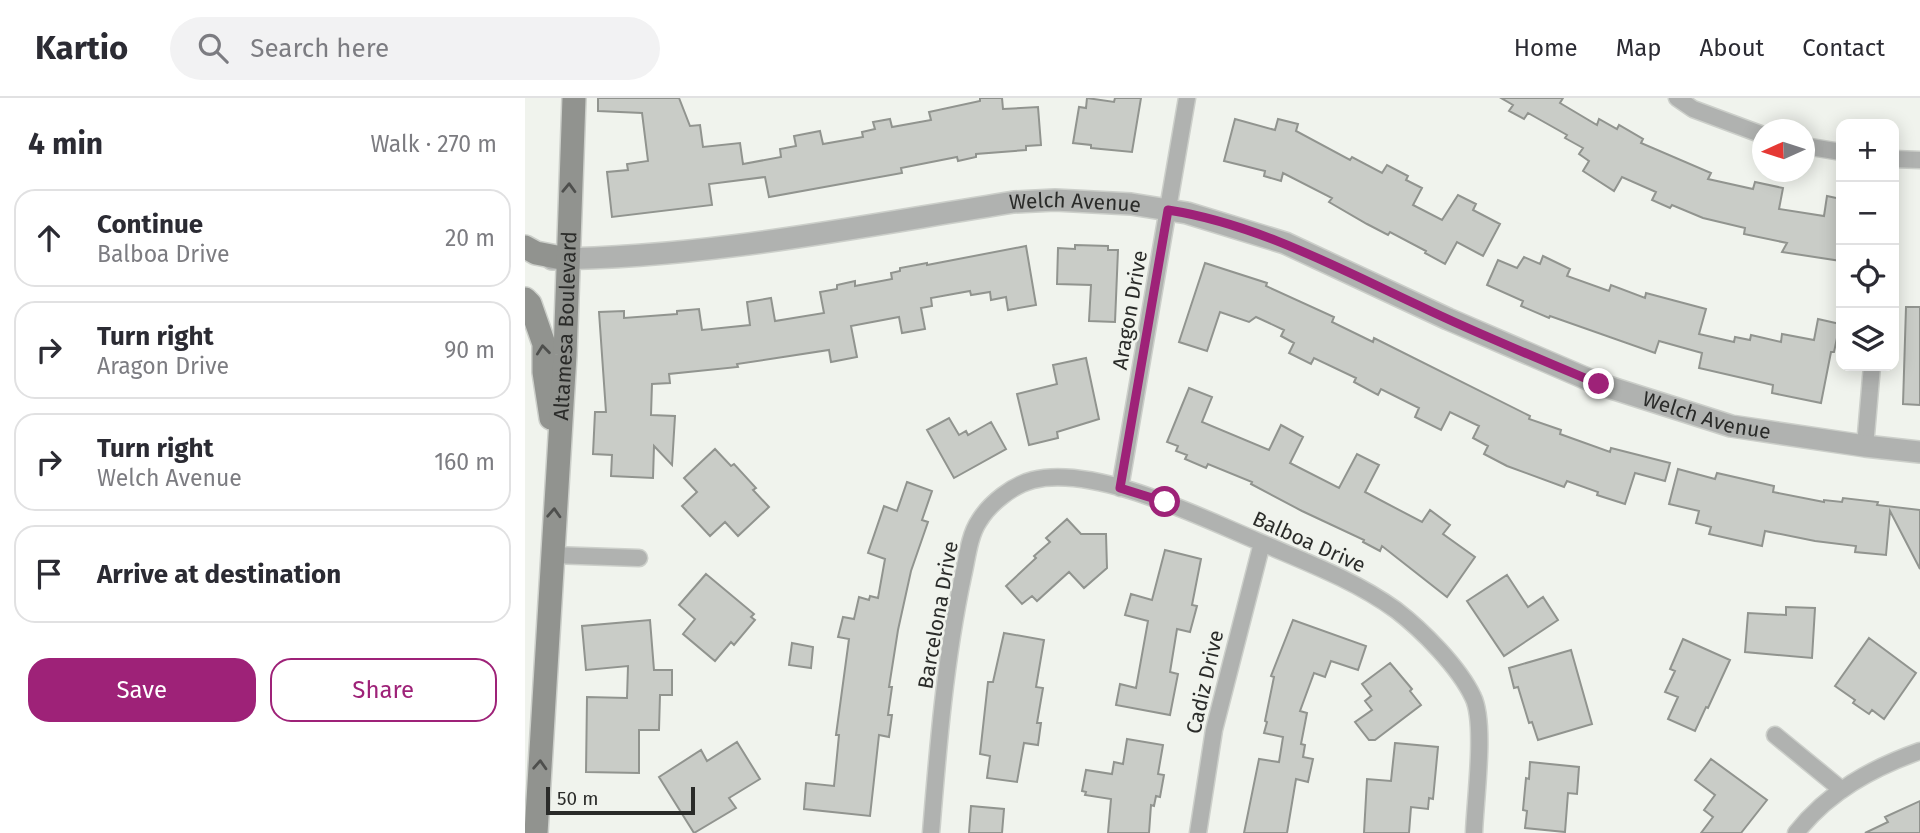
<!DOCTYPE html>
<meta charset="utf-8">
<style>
body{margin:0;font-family:"Fira Sans",sans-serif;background:#f2f2f3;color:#2b2b33}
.controls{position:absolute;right:21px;top:21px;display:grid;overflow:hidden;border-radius:14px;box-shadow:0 4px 18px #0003}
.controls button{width:63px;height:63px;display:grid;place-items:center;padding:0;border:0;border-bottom:2px solid #e1e1e2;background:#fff;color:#2b2b33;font:35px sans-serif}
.compass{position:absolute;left:1227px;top:21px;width:63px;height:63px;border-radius:50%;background:#fff;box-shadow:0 4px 18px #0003;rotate:267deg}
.scale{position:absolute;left:21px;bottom:18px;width:149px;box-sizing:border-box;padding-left:7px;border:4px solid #2a2b29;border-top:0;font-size:19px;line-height:24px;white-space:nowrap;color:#2a2b29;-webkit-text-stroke:5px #f0f3ed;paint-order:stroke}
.stop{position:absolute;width:21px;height:21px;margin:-16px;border:5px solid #9e2278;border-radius:50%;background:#fff}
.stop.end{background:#9e2278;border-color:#fff;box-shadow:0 2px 7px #0008}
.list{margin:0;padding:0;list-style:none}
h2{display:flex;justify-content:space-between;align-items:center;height:91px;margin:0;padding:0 28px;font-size:30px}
h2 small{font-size:23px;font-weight:400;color:#7c7c81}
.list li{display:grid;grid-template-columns:46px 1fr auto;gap:21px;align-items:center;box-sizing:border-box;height:98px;margin:0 14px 14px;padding:0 14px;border:2px solid #e1e1e2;border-radius:21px}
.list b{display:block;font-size:26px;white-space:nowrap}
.list p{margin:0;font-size:23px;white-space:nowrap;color:#7c7c81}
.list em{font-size:23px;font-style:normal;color:#7c7c81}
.actions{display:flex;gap:14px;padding:21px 28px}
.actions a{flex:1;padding:16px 0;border:2px solid #9e2278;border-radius:21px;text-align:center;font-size:24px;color:#9e2278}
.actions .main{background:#9e2278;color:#fff}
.icon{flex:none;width:38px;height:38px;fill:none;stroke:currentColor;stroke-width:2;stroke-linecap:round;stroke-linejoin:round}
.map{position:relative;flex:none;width:1395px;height:735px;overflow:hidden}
header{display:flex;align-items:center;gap:42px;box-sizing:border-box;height:98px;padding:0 35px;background:#fff;border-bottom:2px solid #e1e1e2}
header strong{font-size:33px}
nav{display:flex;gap:38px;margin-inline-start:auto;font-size:24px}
.search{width:490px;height:63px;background:#f2f2f3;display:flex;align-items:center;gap:18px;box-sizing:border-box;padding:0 24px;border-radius:38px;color:#7c7c81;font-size:26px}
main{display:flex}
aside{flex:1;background:#fff}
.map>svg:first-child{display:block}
.building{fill:#c9ccc7;stroke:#91948f;stroke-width:2}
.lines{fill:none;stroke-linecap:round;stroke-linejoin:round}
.minor-casing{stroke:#cccfca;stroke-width:19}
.tertiary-casing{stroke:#cccfca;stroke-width:24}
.secondary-casing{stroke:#cccfca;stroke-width:26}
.minor{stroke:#b0b2b0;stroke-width:16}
.tertiary{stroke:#b0b2b0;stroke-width:21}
.secondary{stroke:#91938f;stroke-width:23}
.oneway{stroke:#4e4f4d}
.route{stroke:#9e2278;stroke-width:9}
.labels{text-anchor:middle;stroke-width:5;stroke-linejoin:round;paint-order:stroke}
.street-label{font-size:21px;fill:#2a2b29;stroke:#f0f3ed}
</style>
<header>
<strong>Kartio</strong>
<div class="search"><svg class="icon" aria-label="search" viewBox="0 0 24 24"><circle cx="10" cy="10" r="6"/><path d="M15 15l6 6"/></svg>Search here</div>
<nav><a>Home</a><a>Map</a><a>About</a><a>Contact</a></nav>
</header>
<main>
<aside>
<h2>4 min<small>Walk · 270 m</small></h2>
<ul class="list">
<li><svg class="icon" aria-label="ahead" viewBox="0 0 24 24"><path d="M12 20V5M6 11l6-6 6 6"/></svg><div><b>Continue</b><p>Balboa Drive</p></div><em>20 m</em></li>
<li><svg class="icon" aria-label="right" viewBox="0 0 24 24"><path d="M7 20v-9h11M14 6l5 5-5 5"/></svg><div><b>Turn right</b><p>Aragon Drive</p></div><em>90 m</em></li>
<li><svg class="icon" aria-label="right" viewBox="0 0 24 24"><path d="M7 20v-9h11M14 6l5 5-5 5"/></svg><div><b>Turn right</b><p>Welch Avenue</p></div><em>160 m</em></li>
<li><svg class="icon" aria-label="arrive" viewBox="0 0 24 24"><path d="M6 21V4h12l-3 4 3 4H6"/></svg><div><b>Arrive at destination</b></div></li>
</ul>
<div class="actions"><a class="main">Save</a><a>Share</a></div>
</aside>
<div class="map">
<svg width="1395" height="735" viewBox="0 0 1395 735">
<rect width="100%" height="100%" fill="#f0f3ed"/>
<!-- building -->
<path class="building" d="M73,0H154L165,28L175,27L178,49L215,45L218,66L256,59L255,51L271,48L269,38L295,33L298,46L338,39L337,34L350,31L348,24L365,21L367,29L406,22L404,14L455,3V0H477L478,11L513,9L516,47L501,48V52L451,56V59L433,63L432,59L376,70L377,75L244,99L240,79L184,86L187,107L87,119L82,74L103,72L102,66L123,63L117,15L73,13Z
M562,0L589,4L590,0H616L607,54L566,50V47L548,45L554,9L561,10Z
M976,0H1038L1035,5L1072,27L1074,21L1092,31L1094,27L1118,41L1116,45L1186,75L1183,81L1228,91L1230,84L1258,90L1254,111L1299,118L1302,98L1316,101V163L1257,154L1262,145L1219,136L1220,130L1178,120L1147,107L1145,110L1127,102L1131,94L1097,79L1089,93L1058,73L1064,63L1054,56L1058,50L1040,40L1042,37L1003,15L999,21L984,13L988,7Z
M710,21L750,32L753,21L773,26L771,33L825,62L827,59L857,75L862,67L883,78L881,82L897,90L888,107L917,122L933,97L951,106L948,112L975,126L958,158L932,144L920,166L900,155L901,153L865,134L863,137L842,126L804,104L807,100L758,75L756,83L739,78L740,73L699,63Z
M550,147L583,148V152H593L590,224L564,223L566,187L532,186L533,150L550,151Z
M501,148L511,207L483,212L481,199L466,202L465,194L446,197L445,193L406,200L407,208L396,210L400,231L377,235L374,219L326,228L332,259L306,264L304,252L212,266L213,269L144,276L145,285L127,286L126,317L150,318L147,367L129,348L128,380L86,378L87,357L68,356L70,314H81L74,214L99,213V220L152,216V213L174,211L177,232L225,227L222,204L246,200L250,223L299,215L295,194L312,191V187L330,183V188L367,181L366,175L375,173V170L402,165V167Z
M1018,158L1045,171L1042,178L1084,193L1086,187L1120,200L1121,195L1181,211L1174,236L1209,244L1210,239L1225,242L1226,237L1256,244L1257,236L1289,242L1293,221L1315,226L1309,254H1306L1296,305L1247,295L1248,287L1174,270L1177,255L1134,243L1130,255L1025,218L1024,220L996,208L998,203L962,187L973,162L992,170L999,159L1015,166Z
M680,165L742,185L741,188L809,219L807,224L848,244L849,240L1005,318L1004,321L1036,332L1035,336L1085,354L1086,350L1145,365L1140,383L1110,375L1100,406L1072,397L1073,394L1042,383L1039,389L982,368L959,356L963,348L948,340L954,328L925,314L916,332L890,319L894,310L856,291L853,297L829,284L831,280L789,260L786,266L764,255L769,245L756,238L759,232L731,219L724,224L695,214L682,253L654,244Z
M1381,209H1395V307L1378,306Z
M561,260L574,321L532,334L533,340L504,347L492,296L532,286L528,267Z
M664,290L687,299L677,324L744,352L756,327L778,339L765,365L814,390L832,356L854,367L840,394L897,424L905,412L925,427L918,436L950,459L922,499L857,448L855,453L838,444L839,442L777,413L726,386L727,384L683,366L681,370L660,361L662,357L651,353L653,348L642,344Z
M424,320L434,337L441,333L443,337L466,324L481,351L429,380L402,332Z
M190,351L206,368L209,366L231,390L228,392L244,409L213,438L200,424L185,438L157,408L172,394L159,380Z
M1153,371L1190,381L1192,375L1249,388L1248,394L1299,404V402L1317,404L1318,400L1353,404L1352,407L1395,412V471L1365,413L1361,457L1330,454L1331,448L1290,443L1240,433L1237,448L1184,436L1186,429L1171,425L1174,413L1144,406Z
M382,384L407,393L397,422L403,424L386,473L373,532L364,589H367L363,617H367L364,639L354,637L345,718L279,711L281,685L309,688L314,637H311L324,541L313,539L318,519L329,521L334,499L344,502L345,498L353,500L360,461L343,455L359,408L372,413Z
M542,421L556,436H581L582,470L559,490L544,474L512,503L507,498L497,506L481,488L511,460L509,458L525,444L521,440Z
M640,452L676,461L667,507L672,508L665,534L652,531L645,574L653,576L645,617L591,607L595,586L611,590L623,523L600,517L606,496L627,502Z
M181,476L229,516L226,519L230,522L209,547L206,544L190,563L158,536L170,521L154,507Z
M982,477L1003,509L1018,499L1033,522L979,558L942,503Z
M1261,509L1290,510L1287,560L1220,554L1223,515L1261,517Z
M125,522L129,572H147V597H135L134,632H114V675L61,674L62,599L102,600L103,568L61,572L57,528Z
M768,522L841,548L833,572L806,563L800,579L789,575L775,613L782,615L776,646L780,647L778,659L788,661L783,684L771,681L762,735H719L734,661L754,664L758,639L739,635L742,624L740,623L749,579L746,578Z
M479,535L519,542L511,589L518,590L512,625H516L513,647L499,645L492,684L462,680L465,658L455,656L463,584H468Z
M1344,540L1391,575L1359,621L1347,612L1344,616L1328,605L1330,602L1310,588Z
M1158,541L1205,562L1183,610L1181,609L1170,633L1143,621L1153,599L1140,594L1150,573L1145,571Z
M267,545L288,549L286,570L264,567Z
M1046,552L1067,626L1013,642L1007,624L1004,625L993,589L989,590L984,570Z
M865,565L887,591L885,593L896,607L850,642H844L830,624L847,612L840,603L846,598L837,586Z
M602,641L638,647L633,676L639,677L635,699L631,698L629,708L626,707L624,735H583L586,701L560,697L561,694L557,693L561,672L587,676L589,664L598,666Z
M212,644L235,681L204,700L211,710L169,735L134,679L176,652L182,663Z
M870,645L913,649L908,701L904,700L903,711L886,709L884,735H839L842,681L866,683Z
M1186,661L1242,702L1216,735H1176L1188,719L1179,712L1190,697L1170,682Z
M1005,664L1054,669L1052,696L1043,695L1040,734L1000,730L1002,713L998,712L1001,680L1004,681Z
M1395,703V735H1340L1363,724L1360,719Z
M446,708L479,711L477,735H444Z"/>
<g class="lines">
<!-- minor casing -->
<g class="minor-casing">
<path id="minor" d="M1152,0L1168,11L1238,37
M1280,48L1316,54
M1369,61L1395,62
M1340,348L1347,268
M595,390L662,0
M27,457L114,460
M1250,637L1317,692
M406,735C413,649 420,562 438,478C442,461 444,438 454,423C465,405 488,387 508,382C570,367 673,418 730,442C778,463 828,481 871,512C897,532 934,569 948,599C961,625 950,703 949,735
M673,735L689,632L737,445
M1271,735C1303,694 1347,670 1395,653"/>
</g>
<!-- tertiary casing -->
<g class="tertiary-casing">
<g id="tertiary">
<path id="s1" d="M27,161C182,160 336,128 489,104L530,102L606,106L662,115L760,145L923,221L1074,286L1206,328L1340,348L1395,354"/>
</g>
</g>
<!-- secondary casing -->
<g class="secondary-casing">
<g id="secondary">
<path d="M0,149L11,155L42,161"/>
<path d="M0,201L5,206L19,246V274L26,320"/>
<path id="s2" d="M11,735L40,257L49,0"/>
</g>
</g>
<!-- minor -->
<use href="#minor" class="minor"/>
<!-- tertiary -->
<use href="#tertiary" class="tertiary"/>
<!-- secondary -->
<use href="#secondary" class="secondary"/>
</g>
<!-- one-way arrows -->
<defs><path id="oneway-chevron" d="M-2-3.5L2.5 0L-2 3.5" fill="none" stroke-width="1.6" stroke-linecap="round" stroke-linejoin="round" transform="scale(1.75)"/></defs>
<g class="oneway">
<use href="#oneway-chevron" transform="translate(44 90) rotate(-88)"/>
<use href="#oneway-chevron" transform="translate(18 252) rotate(-96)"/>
<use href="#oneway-chevron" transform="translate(29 415) rotate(-87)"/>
<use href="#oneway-chevron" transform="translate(15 667) rotate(-87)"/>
</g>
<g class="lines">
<!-- route -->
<path class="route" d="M640,404L595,390L643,112C733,126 815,171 897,209C955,237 1015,261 1074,286"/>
</g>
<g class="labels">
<!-- street labels -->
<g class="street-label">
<text dy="7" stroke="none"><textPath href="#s1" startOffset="527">Welch Avenue</textPath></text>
<text transform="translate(605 212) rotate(-80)" y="7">Aragon Drive</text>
<text dy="7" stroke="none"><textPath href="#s2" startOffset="508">Altamesa Boulevard</textPath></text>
<text dy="7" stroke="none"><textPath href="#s1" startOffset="1199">Welch Avenue</textPath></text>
<text transform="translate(784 444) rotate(24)" y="7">Balboa Drive</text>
<text transform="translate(413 517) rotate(-80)" y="7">Barcelona Drive</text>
<text transform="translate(680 584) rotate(-77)" y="7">Cadiz Drive</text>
</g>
</g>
</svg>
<div class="controls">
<button>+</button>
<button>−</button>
<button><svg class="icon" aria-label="locate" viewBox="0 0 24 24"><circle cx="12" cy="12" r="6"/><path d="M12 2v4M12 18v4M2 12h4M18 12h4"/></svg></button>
<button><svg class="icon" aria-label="layers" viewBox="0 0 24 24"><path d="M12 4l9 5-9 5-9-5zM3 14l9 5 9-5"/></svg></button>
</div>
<svg class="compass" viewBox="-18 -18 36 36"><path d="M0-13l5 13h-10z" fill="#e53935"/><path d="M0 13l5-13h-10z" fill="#7c7c81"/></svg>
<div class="scale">50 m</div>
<div class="stop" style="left:640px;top:404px"></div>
<div class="stop end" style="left:1074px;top:286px"></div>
</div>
</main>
